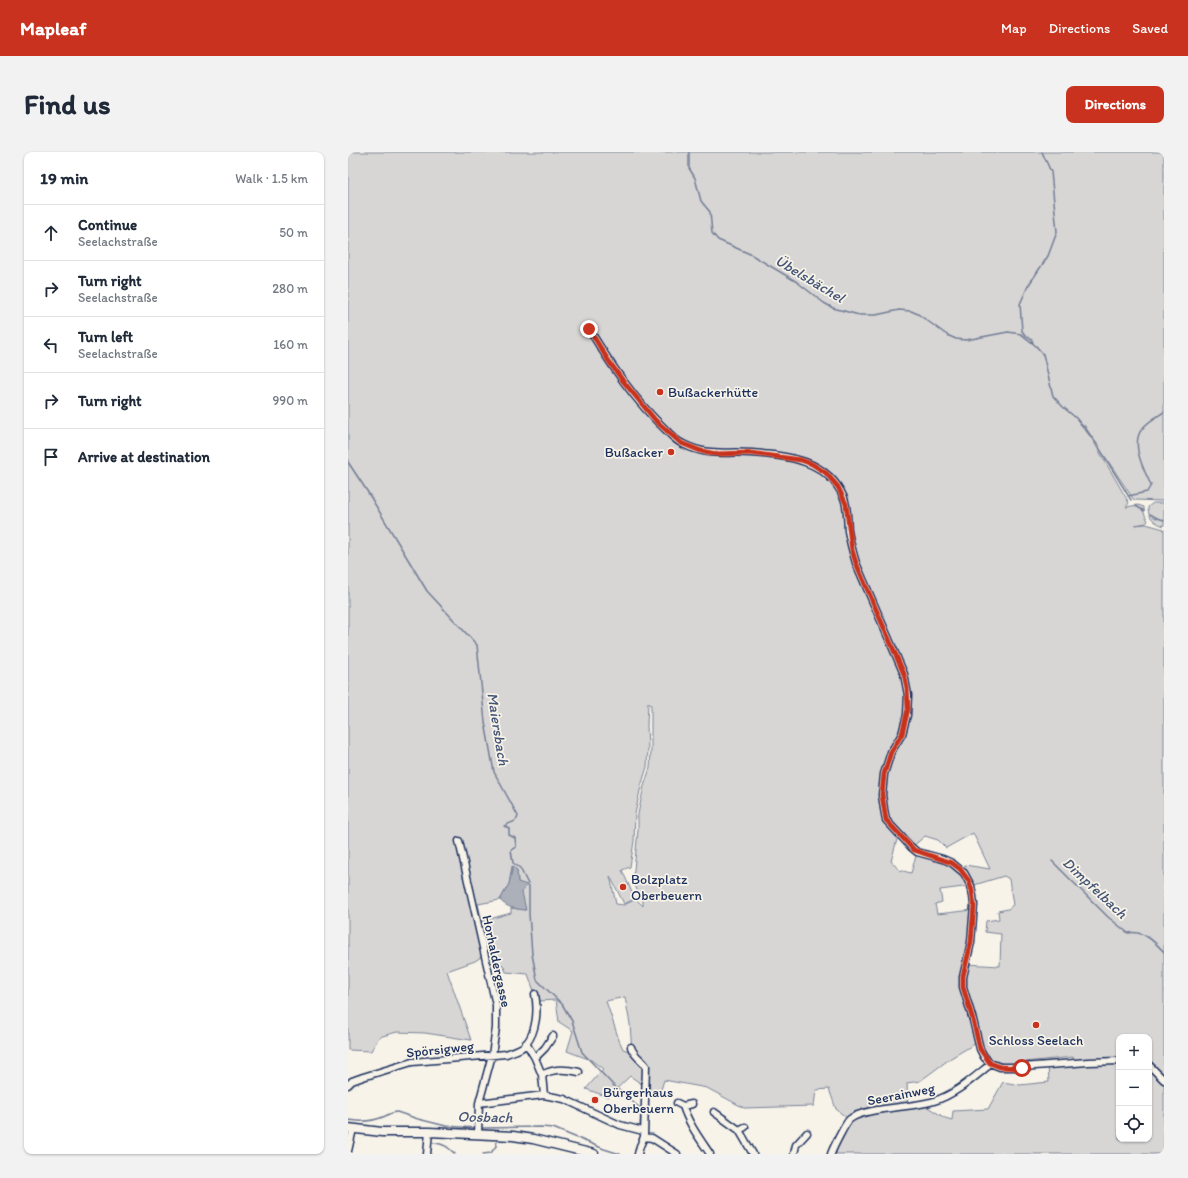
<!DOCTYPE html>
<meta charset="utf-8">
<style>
body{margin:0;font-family:Itim,sans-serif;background:#f2f2f3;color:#1f2937}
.controls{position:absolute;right:12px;bottom:12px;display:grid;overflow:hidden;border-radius:8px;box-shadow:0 1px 3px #0004}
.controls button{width:36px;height:36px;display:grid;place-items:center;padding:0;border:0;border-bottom:1px solid #e0e1e3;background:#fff;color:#1f2937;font:20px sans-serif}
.stop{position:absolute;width:12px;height:12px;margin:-9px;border:3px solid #c8321e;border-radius:50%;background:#fff}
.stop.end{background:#c8321e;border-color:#fff;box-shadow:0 1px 4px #0008}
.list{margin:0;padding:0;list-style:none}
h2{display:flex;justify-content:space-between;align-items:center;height:52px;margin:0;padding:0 16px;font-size:17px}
h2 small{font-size:13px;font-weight:400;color:#747a83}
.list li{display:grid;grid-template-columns:26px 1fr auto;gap:12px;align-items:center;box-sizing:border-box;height:56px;padding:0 16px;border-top:1px solid #e0e1e3}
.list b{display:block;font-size:15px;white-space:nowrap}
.list p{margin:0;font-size:13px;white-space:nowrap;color:#747a83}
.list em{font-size:13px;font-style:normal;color:#747a83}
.icon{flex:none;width:22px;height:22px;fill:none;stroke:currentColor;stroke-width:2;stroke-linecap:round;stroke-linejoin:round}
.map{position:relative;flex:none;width:816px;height:1002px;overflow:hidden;border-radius:8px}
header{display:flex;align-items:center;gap:24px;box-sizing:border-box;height:56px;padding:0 20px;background:#c8321e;color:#fff}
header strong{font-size:19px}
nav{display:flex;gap:22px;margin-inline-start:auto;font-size:14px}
.intro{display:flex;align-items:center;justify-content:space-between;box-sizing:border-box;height:96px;padding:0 24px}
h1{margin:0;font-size:28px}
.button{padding:10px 18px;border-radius:8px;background:#c8321e;color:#fff;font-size:14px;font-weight:700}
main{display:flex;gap:24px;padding:0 24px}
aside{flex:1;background:#fff;border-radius:8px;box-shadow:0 1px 3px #0004}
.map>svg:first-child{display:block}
.green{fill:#d7d6d4;stroke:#798299;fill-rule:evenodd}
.water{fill:#acb0b9;stroke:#727c95}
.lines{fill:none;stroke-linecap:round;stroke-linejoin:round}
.stream{stroke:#727c95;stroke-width:1.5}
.minor-casing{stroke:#1b2f5e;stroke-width:9}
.major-casing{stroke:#1b2f5e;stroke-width:11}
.minor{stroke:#f7f3e8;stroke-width:6}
.major{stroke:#f7f3e8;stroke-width:8}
.route{stroke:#c8321e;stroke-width:5}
.poi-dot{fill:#c8321e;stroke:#f7f3e8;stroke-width:1.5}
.labels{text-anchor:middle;stroke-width:3.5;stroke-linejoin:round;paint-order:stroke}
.poi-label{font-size:14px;fill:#1b2f5e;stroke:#f7f3e8;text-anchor:start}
.street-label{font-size:14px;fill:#1b2f5e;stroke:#f7f3e8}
.water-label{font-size:15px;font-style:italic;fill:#465679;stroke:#f7f3e8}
</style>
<header>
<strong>Mapleaf</strong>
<nav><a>Map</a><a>Directions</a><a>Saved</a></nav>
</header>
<div class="intro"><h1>Find us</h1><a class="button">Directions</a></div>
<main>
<aside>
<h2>19 min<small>Walk · 1.5 km</small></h2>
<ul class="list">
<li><svg class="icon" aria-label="ahead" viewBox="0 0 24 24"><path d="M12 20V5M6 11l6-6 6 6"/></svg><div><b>Continue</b><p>Seelachstraße</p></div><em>50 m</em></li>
<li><svg class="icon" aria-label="right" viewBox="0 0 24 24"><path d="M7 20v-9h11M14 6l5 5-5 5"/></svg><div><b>Turn right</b><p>Seelachstraße</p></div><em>280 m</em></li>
<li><svg class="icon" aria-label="left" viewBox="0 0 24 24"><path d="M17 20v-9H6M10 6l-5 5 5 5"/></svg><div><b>Turn left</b><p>Seelachstraße</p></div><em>160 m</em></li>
<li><svg class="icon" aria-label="right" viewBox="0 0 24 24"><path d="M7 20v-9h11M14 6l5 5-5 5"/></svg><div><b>Turn right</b></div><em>990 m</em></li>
<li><svg class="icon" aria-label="arrive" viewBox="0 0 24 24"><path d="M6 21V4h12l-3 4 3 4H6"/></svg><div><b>Arrive at destination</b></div></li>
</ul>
</aside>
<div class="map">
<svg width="816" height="1002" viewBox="0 0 816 1002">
<rect width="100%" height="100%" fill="#f7f3e8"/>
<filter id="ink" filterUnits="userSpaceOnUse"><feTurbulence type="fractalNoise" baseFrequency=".025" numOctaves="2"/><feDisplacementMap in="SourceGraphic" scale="8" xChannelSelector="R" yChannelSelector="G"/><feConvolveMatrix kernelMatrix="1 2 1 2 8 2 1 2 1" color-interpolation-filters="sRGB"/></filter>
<g filter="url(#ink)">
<!-- green -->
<path class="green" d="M0,0H816V349L786,348L736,273L781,351L778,355L790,353L796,355V361L800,369L798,371L787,373L798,372L816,377V1002H488L490,987L501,968L488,957L481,937L468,938L466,954L396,956L359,936L316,928L311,944L282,924L260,945L238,937L255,917L243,908L219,899L225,879L211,870L208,848L191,849L187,842L180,822L158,820L155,813L142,808L136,803L127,809L99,819L123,888L77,881L49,880L31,885L23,899L0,898ZM300,551L303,553V598L302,616L296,634L290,662V678L285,728L292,746L295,749V754L288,747L276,753L268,752L262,724L276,752L287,747L274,718L282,715L286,689L287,662L293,634L299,615L300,596L299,573ZM625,681L642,717L617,713L615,716C601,710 583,699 568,704L563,721L551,718L543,709L550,684L564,695L577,684L590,688L598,696ZM164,714L169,718L170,730L177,758L163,756V761L134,769L130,752L152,748L161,732ZM656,724L661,727L665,753L660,757L650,759L651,767L638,769L637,780L653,782L652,814L618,812L625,758L589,762L587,752L594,750L592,738L623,734ZM613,827L623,855L635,896L646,909L657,912L725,905L728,912L700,913L701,930L672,933L655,930L640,957L605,959L604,968L597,966L578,954H560L559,931L572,929L603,906L628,891L627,890L632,888ZM277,845L282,872L284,900L275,897L271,888L258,849ZM771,885H801V987H771Z
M805,351H816V374C807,371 800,366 800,355Z"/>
<!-- water -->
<path class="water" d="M165,714L169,718L170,730L179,733L174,740L178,758C168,757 159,756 152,748L161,732Z"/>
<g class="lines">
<!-- stream -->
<path class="stream" d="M341,0V16L347,26L353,49L362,60L364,81L370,88L402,102L449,130L476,151L485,156L511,163H528L551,158L563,159L570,162L599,183L608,187L618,188L660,180L673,182L688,194L695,202L705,244L715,255L728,266L748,291L783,348
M685,191L684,188L677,183L674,179L672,152L680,134L700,104L709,80L703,20L694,0
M0,310L19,339L79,439L129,493L137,570L146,620L170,664C169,671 162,670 156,674L161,676V683L167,686L168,695L163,698L165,711L172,716L181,734V762L184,802L189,828L214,852L224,869L234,900L265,933L293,957L292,977
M780,344L799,340L803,333C796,318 782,292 794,277C799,270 808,265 816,260
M788,354L796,359
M802,362L809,366L816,368
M704,709L760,765L780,781C795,778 806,789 816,800
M0,968C12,970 23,970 35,965C40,963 44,960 49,960L70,967L98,974L128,976
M132,976L193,975L205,976L256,997L272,1002
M85,991C95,991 100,995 107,1002
M135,1002L143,1001L148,994L149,989"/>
<!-- minor casing -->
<g class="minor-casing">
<path id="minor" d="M241,177C263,213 287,249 318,278C323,283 328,289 335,292C361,305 376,299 403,301C440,304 479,307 496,346C500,357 499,367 500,379C502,390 505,401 508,411L556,522L560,543L559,563L554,582L543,600L536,622L534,643L536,657L538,668L563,695L569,700L595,707L604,711L616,721L623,734L625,744L626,753L623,790L615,825V835L625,868L632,897L636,905L642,911L652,915H674L740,910L771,909
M111,689L148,853V876L144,903L131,951L130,982
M178,891L187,906L194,923L196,943
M283,895C285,903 293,907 298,914L296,985L292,994L290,1002
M187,906L197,896L205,884
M801,913L816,928
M194,923C206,916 217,917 231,920
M0,933L4,929L15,925L64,910L158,902C165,899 173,898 178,892C189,879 190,857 187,842
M131,951L196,943L216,947L272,973L295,979
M329,951L335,954L344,952
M335,954C340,971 352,987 362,1002
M366,960L391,978L397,975
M391,978L405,1002
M296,985L304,986L329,1002
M0,999L5,977
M79,1002L81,980
M446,1002L448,993L459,981
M483,1002C485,996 498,970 502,967C518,955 564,956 586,949C606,943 623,928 639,915"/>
</g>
<!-- major casing -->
<g class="major-casing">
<path id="major" d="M0,976L34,980H81L165,984L185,987L246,1002"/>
</g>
<!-- minor -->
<use href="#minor" class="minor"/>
<!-- major -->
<use href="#major" class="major"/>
</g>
</g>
<g class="lines" filter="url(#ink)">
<!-- route -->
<path class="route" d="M241,177L260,208L275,229L308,269L333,291L353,299L368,302L402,301L453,308L464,312L478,321L490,335L498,352L504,398L508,411L556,522L559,536L560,557L554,582L543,600L536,622L534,643L538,668L566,698L604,711L612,717L621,729L624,739L626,754L623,790L615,824V835L625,868L632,897L642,911L652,915L674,916"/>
</g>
<!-- markers -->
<g class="poi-dot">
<circle cx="312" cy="240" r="4"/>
<circle cx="323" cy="300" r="4"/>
<circle cx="275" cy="735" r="4"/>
<circle cx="688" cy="873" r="4"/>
<circle cx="247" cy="948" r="4"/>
</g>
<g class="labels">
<!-- poi labels -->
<g class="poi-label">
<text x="320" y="245">Bußackerhütte</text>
<text x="315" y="305" text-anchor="end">Bußacker</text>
<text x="283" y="732">Bolzplatz<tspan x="283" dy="16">Oberbeuern</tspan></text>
<text x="688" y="893" text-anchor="middle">Schloss Seelach</text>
<text x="255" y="945">Bürgerhaus<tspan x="255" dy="16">Oberbeuern</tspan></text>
</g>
<!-- street labels -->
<g class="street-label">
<text transform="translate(149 809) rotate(78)" y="5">Horhaldergasse</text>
<text transform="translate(92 897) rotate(-6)" y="5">Spörsigweg</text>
<text transform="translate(553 942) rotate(-11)" y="5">Seerainweg</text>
</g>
<!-- water labels -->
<g class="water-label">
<text transform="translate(462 127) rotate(31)" y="5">Übelsbächel</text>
<text transform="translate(150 577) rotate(81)" y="5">Maiersbach</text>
<text transform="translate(747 736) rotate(43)" y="5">Dimpfelbach</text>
<text transform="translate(137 965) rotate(1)" y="5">Oosbach</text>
</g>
</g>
</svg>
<div class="controls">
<button>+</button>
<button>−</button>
<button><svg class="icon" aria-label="locate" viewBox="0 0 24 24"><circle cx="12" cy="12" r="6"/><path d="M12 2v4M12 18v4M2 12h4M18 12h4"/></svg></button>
</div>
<div class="stop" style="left:674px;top:916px"></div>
<div class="stop end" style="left:241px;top:177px"></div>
</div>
</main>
